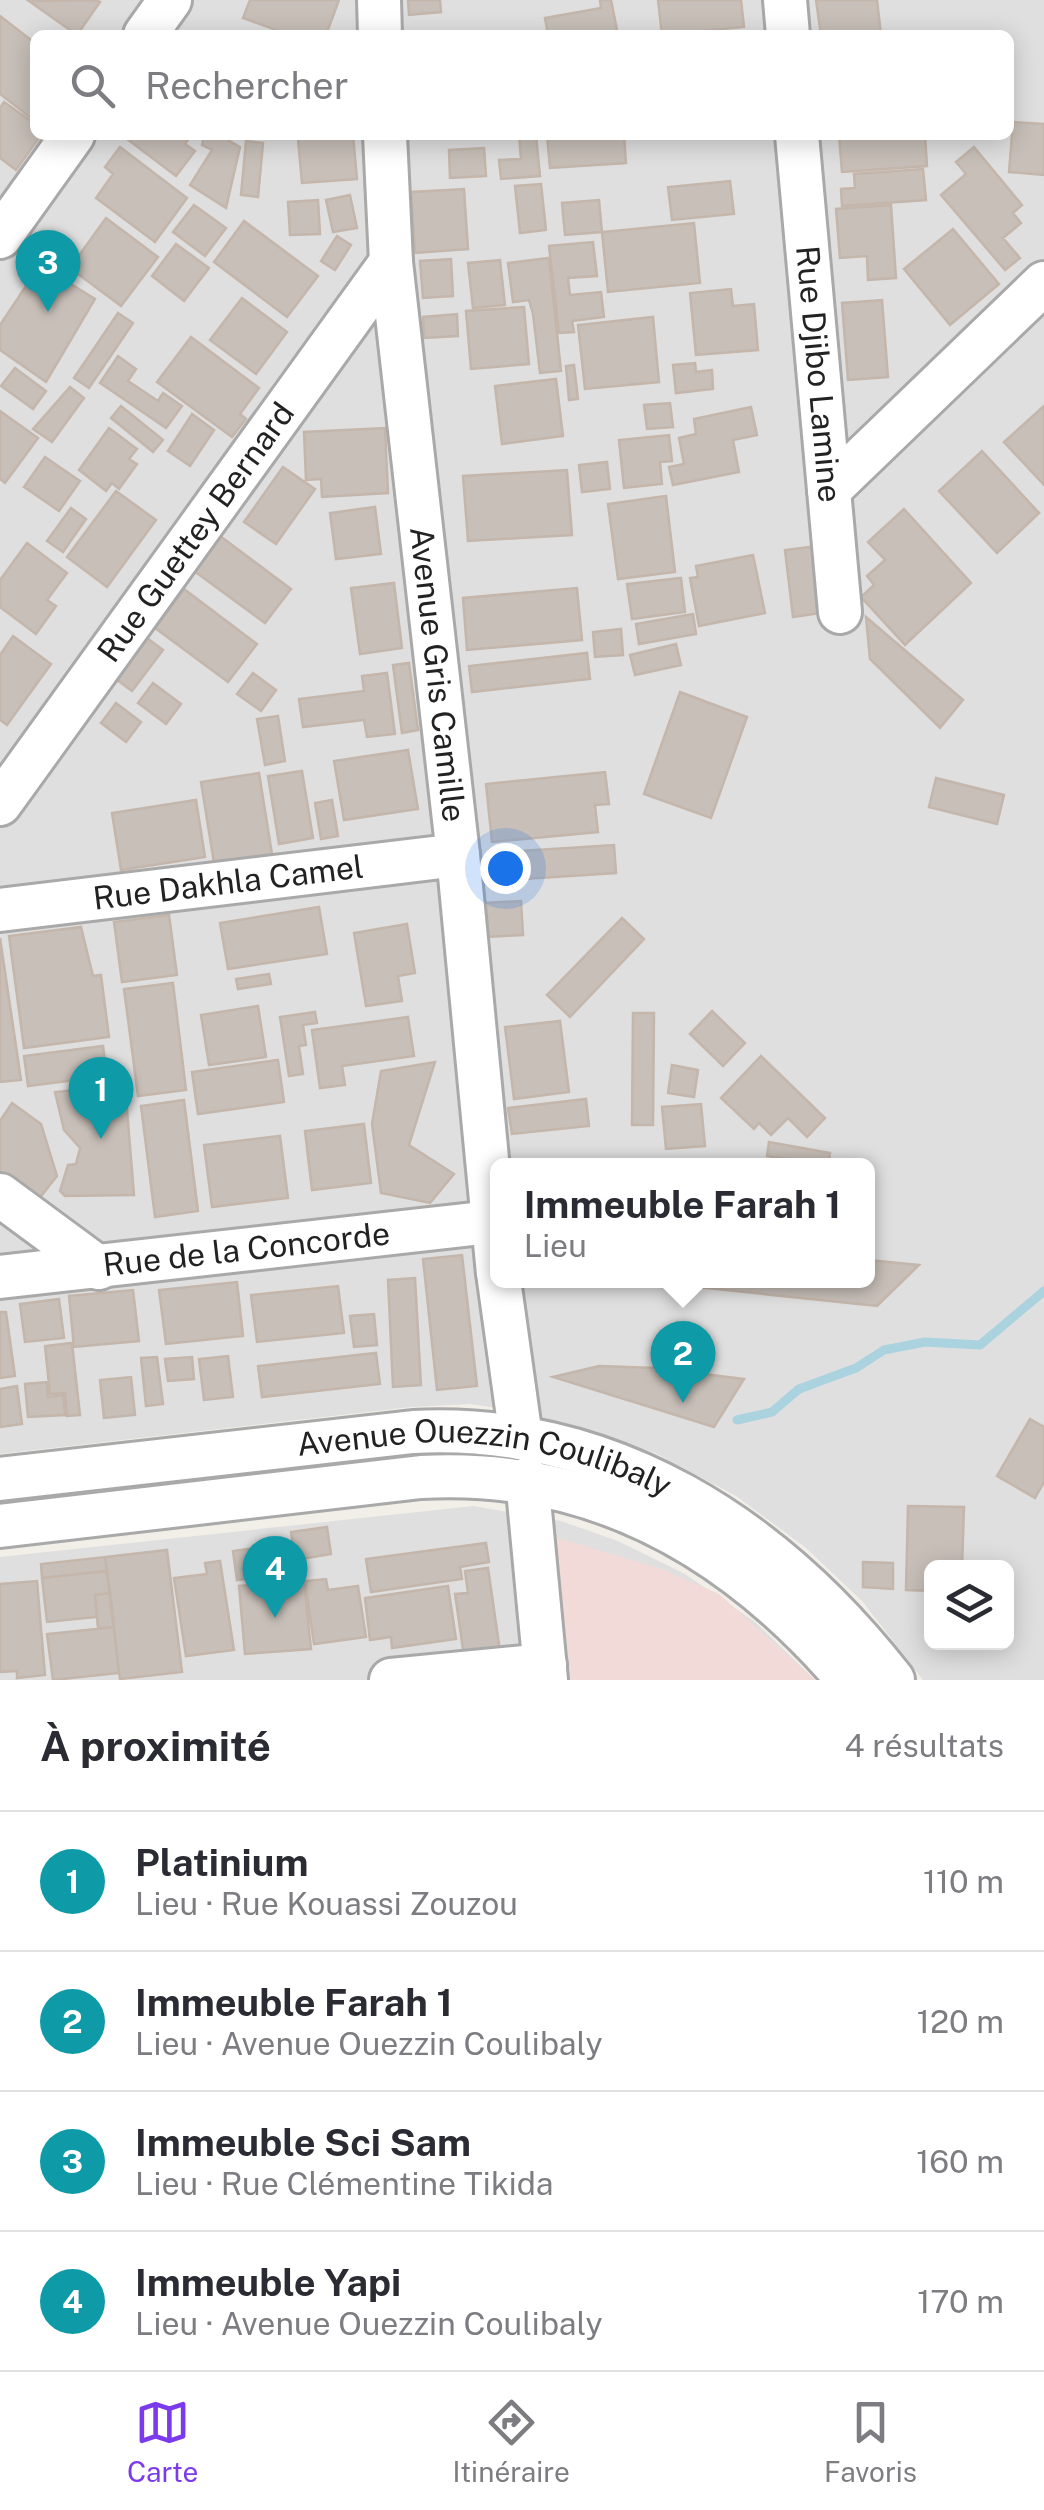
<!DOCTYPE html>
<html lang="fr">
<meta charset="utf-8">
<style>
body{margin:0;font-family:"Public Sans",sans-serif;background:#f2f2f3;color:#2b2b33}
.controls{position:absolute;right:30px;bottom:30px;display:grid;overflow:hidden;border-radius:15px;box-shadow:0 5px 25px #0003}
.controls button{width:90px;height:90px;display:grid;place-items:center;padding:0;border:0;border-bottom:2px solid #e1e1e2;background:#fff;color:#2b2b33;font:50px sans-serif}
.you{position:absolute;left:505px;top:868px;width:35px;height:35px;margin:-25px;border:8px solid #fff;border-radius:50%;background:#1a73e8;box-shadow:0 0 0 15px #1a73e833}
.badge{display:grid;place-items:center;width:65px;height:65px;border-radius:50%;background:#7c3aed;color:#fff;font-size:32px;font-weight:700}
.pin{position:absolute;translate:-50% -82px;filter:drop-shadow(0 2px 5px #0008)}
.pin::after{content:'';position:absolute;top:52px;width:35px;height:30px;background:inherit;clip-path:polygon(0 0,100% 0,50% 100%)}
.popup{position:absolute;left:490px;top:1158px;width:385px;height:130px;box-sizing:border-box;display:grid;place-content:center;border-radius:15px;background:#fff;filter:drop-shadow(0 2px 8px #0005);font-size:32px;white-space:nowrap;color:#7c7c81}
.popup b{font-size:38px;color:#2b2b33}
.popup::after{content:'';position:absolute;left:50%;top:100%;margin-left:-20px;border:20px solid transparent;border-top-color:#fff}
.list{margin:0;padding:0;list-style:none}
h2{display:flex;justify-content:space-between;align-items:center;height:130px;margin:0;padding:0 40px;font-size:42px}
h2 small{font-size:32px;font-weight:400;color:#7c7c81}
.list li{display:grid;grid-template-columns:65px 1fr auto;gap:30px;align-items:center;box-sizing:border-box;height:140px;padding:0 40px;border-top:2px solid #e1e1e2}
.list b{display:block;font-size:38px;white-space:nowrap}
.list p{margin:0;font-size:32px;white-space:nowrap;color:#7c7c81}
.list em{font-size:32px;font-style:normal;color:#7c7c81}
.icon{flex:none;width:55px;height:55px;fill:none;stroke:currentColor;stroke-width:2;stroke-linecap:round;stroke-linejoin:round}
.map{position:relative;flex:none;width:1044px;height:1680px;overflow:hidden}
.search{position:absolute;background:#fff;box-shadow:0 5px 25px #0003;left:30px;right:30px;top:30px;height:110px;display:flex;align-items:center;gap:25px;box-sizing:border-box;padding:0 35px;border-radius:15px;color:#7c7c81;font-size:38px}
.sheet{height:690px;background:#fff}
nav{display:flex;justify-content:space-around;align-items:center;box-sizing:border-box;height:140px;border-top:2px solid #e1e1e2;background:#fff;font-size:28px;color:#7c7c81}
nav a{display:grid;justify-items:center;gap:5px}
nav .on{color:#7c3aed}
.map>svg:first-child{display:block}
.residential{fill:#e0dfdf;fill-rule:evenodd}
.commercial{fill:#f2dad9}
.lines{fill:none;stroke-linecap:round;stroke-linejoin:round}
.stream{stroke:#aad3df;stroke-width:9}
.building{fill:#c7bfb8;stroke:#c4b6ab;stroke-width:2.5}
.minor-casing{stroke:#a9a9a9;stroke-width:48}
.minor{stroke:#fff;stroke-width:42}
.labels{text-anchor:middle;stroke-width:8;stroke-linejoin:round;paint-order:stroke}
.street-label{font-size:32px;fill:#222;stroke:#fff}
</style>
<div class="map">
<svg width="1044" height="1680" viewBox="0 0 1044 1680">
<rect width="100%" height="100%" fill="#f2efe9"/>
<!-- residential -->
<path class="residential" d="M0,0H1044V1680H923L863,1602L806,1548L736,1496L655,1453L523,1412L470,1404L411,1407L0,1454ZM35,35H1009V135H35ZM498,1166H868V1280H498ZM932,1568H1006V1642H932Z
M473,1506L561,1521L618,1541L685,1574L755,1622L815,1680H0V1557Z"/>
<!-- commercial -->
<path class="commercial" d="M555,1537L661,1569L719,1594L815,1680H571Z"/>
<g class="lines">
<!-- stream -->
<path class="stream" d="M737,1420L772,1412L799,1389L856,1368L884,1350L925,1342L980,1345L1044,1291"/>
</g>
<!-- building -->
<path class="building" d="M96,0L100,2L77,35L29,1Z
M250,0H339L326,35H290L243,18Z
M408,0H440L441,12L409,15Z
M600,0H611L618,35H548L545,18L601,8Z
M658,0H741L744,27L662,35Z
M816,0H877L881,35H821Z
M0,16L35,43V121L0,94Z
M4,102L35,124V135H41L16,170L0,158V108Z
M1013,122L1044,124V175L1009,172Z
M191,135L185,144L195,151L176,176L123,136Z
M204,135H219L240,147L226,208L190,185L212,150L202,145Z
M353,135L357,179L302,183L298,139Z
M519,135H536L540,176L501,179L499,160L521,159Z
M547,135H624L626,163L550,168Z
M839,135H925L927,166L842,172Z
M246,141L263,143L258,197L241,195Z
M120,147L187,198L155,242L96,198L113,174L105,167Z
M974,147L1022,205L1013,213L1021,223L1003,238L1020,258L1005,270L941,195L966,174L956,162Z
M484,148L486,176L450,178L449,150Z
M923,169L926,200L842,206L841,189L855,188L854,174Z
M730,181L734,214L672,220L668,187Z
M541,184L546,230L520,233L515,186Z
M464,189L468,249L415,253L411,192Z
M350,195L357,228L333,232L326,200Z
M318,200L320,234L290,235L288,202Z
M599,200L602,232L565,235L562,203Z
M194,205L226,228L205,256L173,232Z
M891,205L896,278L868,280L867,256L840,258L836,209Z
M106,218L158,257L121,306L70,268Z
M244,221L318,276L287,317L214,262Z
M694,223L700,283L608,292L602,232Z
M953,229L999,284L950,325L904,269Z
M337,236L351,245L335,270L321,261Z
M593,242L597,276L568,278L570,295L601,292L604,317L572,321L574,332L559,333L549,246Z
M176,244L209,268L184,301L152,276Z
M549,258L561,371L540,373L533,314L529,300L513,302L508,263Z
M451,259L453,296L423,298L420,261Z
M500,260L505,305L473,308L468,263Z
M40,265L95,299L46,382L0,350V325Z
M731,289L733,306L754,304L758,350L696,355L690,293Z
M242,298L287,332L256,374L210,340Z
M882,300L888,377L848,380L842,303Z
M524,307L529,364L471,369L466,311Z
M118,313L133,323L89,388L74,378Z
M457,314L458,336L424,338L423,317Z
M653,317L659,382L585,389L578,325Z
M191,337L259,388L240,414L246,419L232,437L157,382Z
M118,356L136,369L128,381L158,401L163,393L182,406L166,428L100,383Z
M695,363L696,372L712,370L713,389L676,393L673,365Z
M574,365L578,399L569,400L566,366Z
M15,368L46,391L33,409L1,386Z
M556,379L563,436L502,444L495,386Z
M70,387L84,398L52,442L33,429Z
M670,403L673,427L647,429L644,405Z
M121,406L163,440L153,452L111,418Z
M1044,406V485L1004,442Z
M751,407L757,435L733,440L739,472L673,485L669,467L684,464L679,438L696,434L694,419Z
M0,411L38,438L5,483L0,479Z
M192,414L214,430L190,466L168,451Z
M109,428L137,449L129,459L137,464L119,489L112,483L106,491L79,470Z
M385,428L388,493L322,497L321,479L306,480L304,432Z
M669,435L672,461L660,462L662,484L624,488L619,440Z
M982,451L1039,513L997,553L939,491Z
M45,457L80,481L59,511L24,487Z
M607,462L610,489L582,492L579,465Z
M283,467L315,489L276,544L244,522Z
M567,470L572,535L468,541L463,476Z
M116,491L156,520L107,587L67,557Z
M666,496L675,572L618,579L608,504Z
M375,507L381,554L336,559L330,513Z
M71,508L86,519L63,552L47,541Z
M904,509L971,583L905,645L861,597L874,585L867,576L885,560L868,542Z
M216,533L291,589L265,623L190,568Z
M27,543L67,573L47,600L56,606L36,634L0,607V580Z
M818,546L827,612L793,617L785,550Z
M753,555L765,613L699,626L690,578L698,577L696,566Z
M681,578L685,612L632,619L627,584Z
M394,583L402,648L360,654L351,588Z
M577,588L582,640L467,650L463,598Z
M184,589L257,644L228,682L155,628Z
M693,614L696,634L639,644L636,624Z
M866,617L963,700L940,728L870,659Z
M621,629L623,655L595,657L593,632Z
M143,635L163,650L132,691L113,677Z
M13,636L51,664L7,725L0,720V655Z
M676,644L681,665L635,675L630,655Z
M587,653L590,679L472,692L469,666Z
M409,663L418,730L402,733L393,665Z
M253,673L276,690L261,711L237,694Z
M387,673L395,734L367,737L364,720L303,727L299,699L364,691L362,676Z
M153,683L181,704L166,724L138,703Z
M680,692L747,717L711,818L644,794Z
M116,703L141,722L126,742L101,723Z
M278,716L285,761L265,765L257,719Z
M408,750L418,809L344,820L334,761Z
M302,771L313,838L279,844L268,776Z
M605,772L609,804L595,805L598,832L492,842L486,784Z
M259,773L272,854L214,863L201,782Z
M936,778L1004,795L997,824L929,807Z
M196,800L205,857L121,870L112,813Z
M332,800L338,836L321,839L315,803Z
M614,845L616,873L492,881L490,853Z
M521,901L523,935L487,937L485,903Z
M319,907L327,954L228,969L220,923Z
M169,915L177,975L122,982L114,922Z
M622,918L644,939L570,1017L547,995Z
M407,924L415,973L398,976L402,1001L366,1006L354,933Z
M81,927L93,976L101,975L109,1037L24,1048L9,936Z
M0,938L21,1080L0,1082Z
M269,974L271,984L238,989L236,979Z
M173,983L186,1090L138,1096L124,989Z
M258,1006L266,1057L209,1065L201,1015Z
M712,1011L745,1043L723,1066L690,1034Z
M315,1012L317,1023L303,1025L306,1045L299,1046L303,1074L289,1076L280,1017Z
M633,1013H654L653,1125H632Z
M408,1017L414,1056L342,1066L345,1085L320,1088L312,1030Z
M560,1021L569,1092L514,1099L505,1027Z
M103,1046L107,1076L28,1086L24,1056Z
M761,1056L825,1118L807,1137L788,1118L771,1135L759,1123L754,1129L721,1098Z
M278,1060L284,1102L198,1114L192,1072Z
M435,1062L409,1145L454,1174L430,1203L381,1193L372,1124L381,1071Z
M672,1065L698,1070L694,1097L668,1093Z
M125,1085L134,1195L65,1196L60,1191L68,1165L76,1164L80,1148L64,1130L55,1092Z
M586,1099L589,1126L512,1134L508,1108Z
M184,1100L198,1211L155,1217L141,1106Z
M12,1103L41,1124L57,1176L38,1200L0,1174V1121Z
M701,1104L705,1146L666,1149L662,1107Z
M364,1124L371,1183L312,1190L305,1131Z
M280,1136L288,1198L212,1207L204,1145Z
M769,1142L830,1153L828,1166L767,1156Z
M462,1255L477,1386L437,1390L423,1259Z
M868,1260L919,1265L877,1306L687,1286L688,1280H868Z
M415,1278L421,1385L393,1387L388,1280Z
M237,1282L243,1336L166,1344L159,1290Z
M338,1286L344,1333L257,1342L251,1295Z
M133,1290L139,1341L74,1347L69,1296Z
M59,1299L64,1338L25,1342L20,1304Z
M0,1312H6L15,1376L0,1378Z
M374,1314L377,1345L354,1347L350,1316Z
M72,1343L80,1415L67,1416L65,1393L50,1394L45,1346Z
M376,1353L380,1384L262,1397L258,1366Z
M228,1356L233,1397L204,1400L199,1359Z
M157,1357L163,1404L146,1406L141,1358Z
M192,1357L194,1379L168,1381L165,1359Z
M599,1366L656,1368L744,1379L714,1427L553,1377Z
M131,1377L135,1415L104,1418L100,1380Z
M47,1382L48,1397L63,1395L65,1415L28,1417L25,1384Z
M17,1386L22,1424L0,1427V1389Z
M1030,1419L1044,1427V1482L1035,1498L997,1476Z
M908,1506L964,1507L962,1568H932V1591L906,1590Z
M327,1527L331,1554L295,1560L291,1532Z
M486,1543L489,1562L460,1567L462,1579L371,1592L366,1559Z
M286,1544L290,1573L237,1580L233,1551Z
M167,1550L182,1672L120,1679L105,1557Z
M105,1557L107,1571L42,1578L41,1564Z
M220,1561L234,1650L186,1656L174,1578L207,1574L205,1563Z
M863,1562L893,1563V1589L863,1587Z
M488,1568L500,1651L464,1656L455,1594L468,1593L465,1571Z
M107,1571L110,1593L95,1595L97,1617L47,1622L42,1578Z
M326,1579L328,1590L358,1586L366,1637L314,1644L305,1581Z
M37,1581L45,1675L17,1678V1671L0,1672V1584Z
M304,1581L311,1649L245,1654L239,1586Z
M448,1586L456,1639L392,1648L391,1637L370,1640L365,1598Z
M110,1593L114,1627L98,1628L95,1595Z
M114,1627L119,1673L53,1680L47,1634Z"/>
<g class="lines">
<!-- minor casing -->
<g class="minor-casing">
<g id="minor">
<path d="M379,0L380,35"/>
<path d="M785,0L788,35"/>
<path d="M145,35L170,0"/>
<path id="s1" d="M385,135L391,262L458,855L498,1274"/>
<path id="s2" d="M797,135L840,612"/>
<path d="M0,237L73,135"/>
<path d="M829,490L1044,283"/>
<path id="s3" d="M0,804L391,262"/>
<path id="s4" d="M0,910L458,855"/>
<path d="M0,1195L99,1268"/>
<path id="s5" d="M0,1277L491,1222"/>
<path d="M499,1280L521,1438"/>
<path id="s6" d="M0,1479L413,1432C612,1422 774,1528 893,1680"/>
<path d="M527,1479L546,1680"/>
<path d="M0,1526L421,1477C596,1467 737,1550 848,1680"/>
<path d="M391,1680L545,1665"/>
</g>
</g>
<!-- minor -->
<use href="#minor" class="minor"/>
</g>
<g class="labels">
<!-- street labels -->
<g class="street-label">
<text dy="11" stroke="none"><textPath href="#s2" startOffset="240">Rue Djibo Lamine</textPath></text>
<text dy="11" stroke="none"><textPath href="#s3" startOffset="335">Rue Guettey Bernard</textPath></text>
<text dy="11" stroke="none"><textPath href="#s1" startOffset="542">Avenue Gris Camille</textPath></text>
<text dy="11" stroke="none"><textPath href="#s4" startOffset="230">Rue Dakhla Camel</textPath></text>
<text dy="11" stroke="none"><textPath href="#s5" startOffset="248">Rue de la Concorde</textPath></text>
<text dy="11" stroke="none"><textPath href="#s6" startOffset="490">Avenue Ouezzin Coulibaly</textPath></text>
</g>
</g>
</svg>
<div class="controls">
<button><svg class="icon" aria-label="layers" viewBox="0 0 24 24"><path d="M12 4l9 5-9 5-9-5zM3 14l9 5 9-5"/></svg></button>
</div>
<div class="you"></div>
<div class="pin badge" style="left:101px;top:1139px;background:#0f9aa8">1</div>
<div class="pin badge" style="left:683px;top:1403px;background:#0f9aa8">2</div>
<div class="popup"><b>Immeuble Farah 1</b>Lieu</div>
<div class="pin badge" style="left:48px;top:312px;background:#0f9aa8">3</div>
<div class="pin badge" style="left:275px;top:1618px;background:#0f9aa8">4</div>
<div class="search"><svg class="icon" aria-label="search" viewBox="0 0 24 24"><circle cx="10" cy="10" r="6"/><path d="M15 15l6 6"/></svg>Rechercher</div>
</div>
<section class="sheet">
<h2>À proximité<small>4 résultats</small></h2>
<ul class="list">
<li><span class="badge" style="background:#0f9aa8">1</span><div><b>Platinium</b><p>Lieu · Rue Kouassi Zouzou</p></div><em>110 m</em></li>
<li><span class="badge" style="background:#0f9aa8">2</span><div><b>Immeuble Farah 1</b><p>Lieu · Avenue Ouezzin Coulibaly</p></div><em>120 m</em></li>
<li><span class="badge" style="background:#0f9aa8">3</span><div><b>Immeuble Sci Sam</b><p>Lieu · Rue Clémentine Tikida</p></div><em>160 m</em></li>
<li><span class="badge" style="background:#0f9aa8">4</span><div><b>Immeuble Yapi</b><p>Lieu · Avenue Ouezzin Coulibaly</p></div><em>170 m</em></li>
</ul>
</section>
<nav>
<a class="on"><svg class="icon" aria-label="map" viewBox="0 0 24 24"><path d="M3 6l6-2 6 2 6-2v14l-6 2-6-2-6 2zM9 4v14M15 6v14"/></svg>Carte</a>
<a><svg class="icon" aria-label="directions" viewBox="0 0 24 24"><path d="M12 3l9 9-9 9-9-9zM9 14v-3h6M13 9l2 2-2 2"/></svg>Itinéraire</a>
<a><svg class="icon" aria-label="saved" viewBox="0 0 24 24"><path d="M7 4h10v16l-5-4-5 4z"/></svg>Favoris</a>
</nav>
